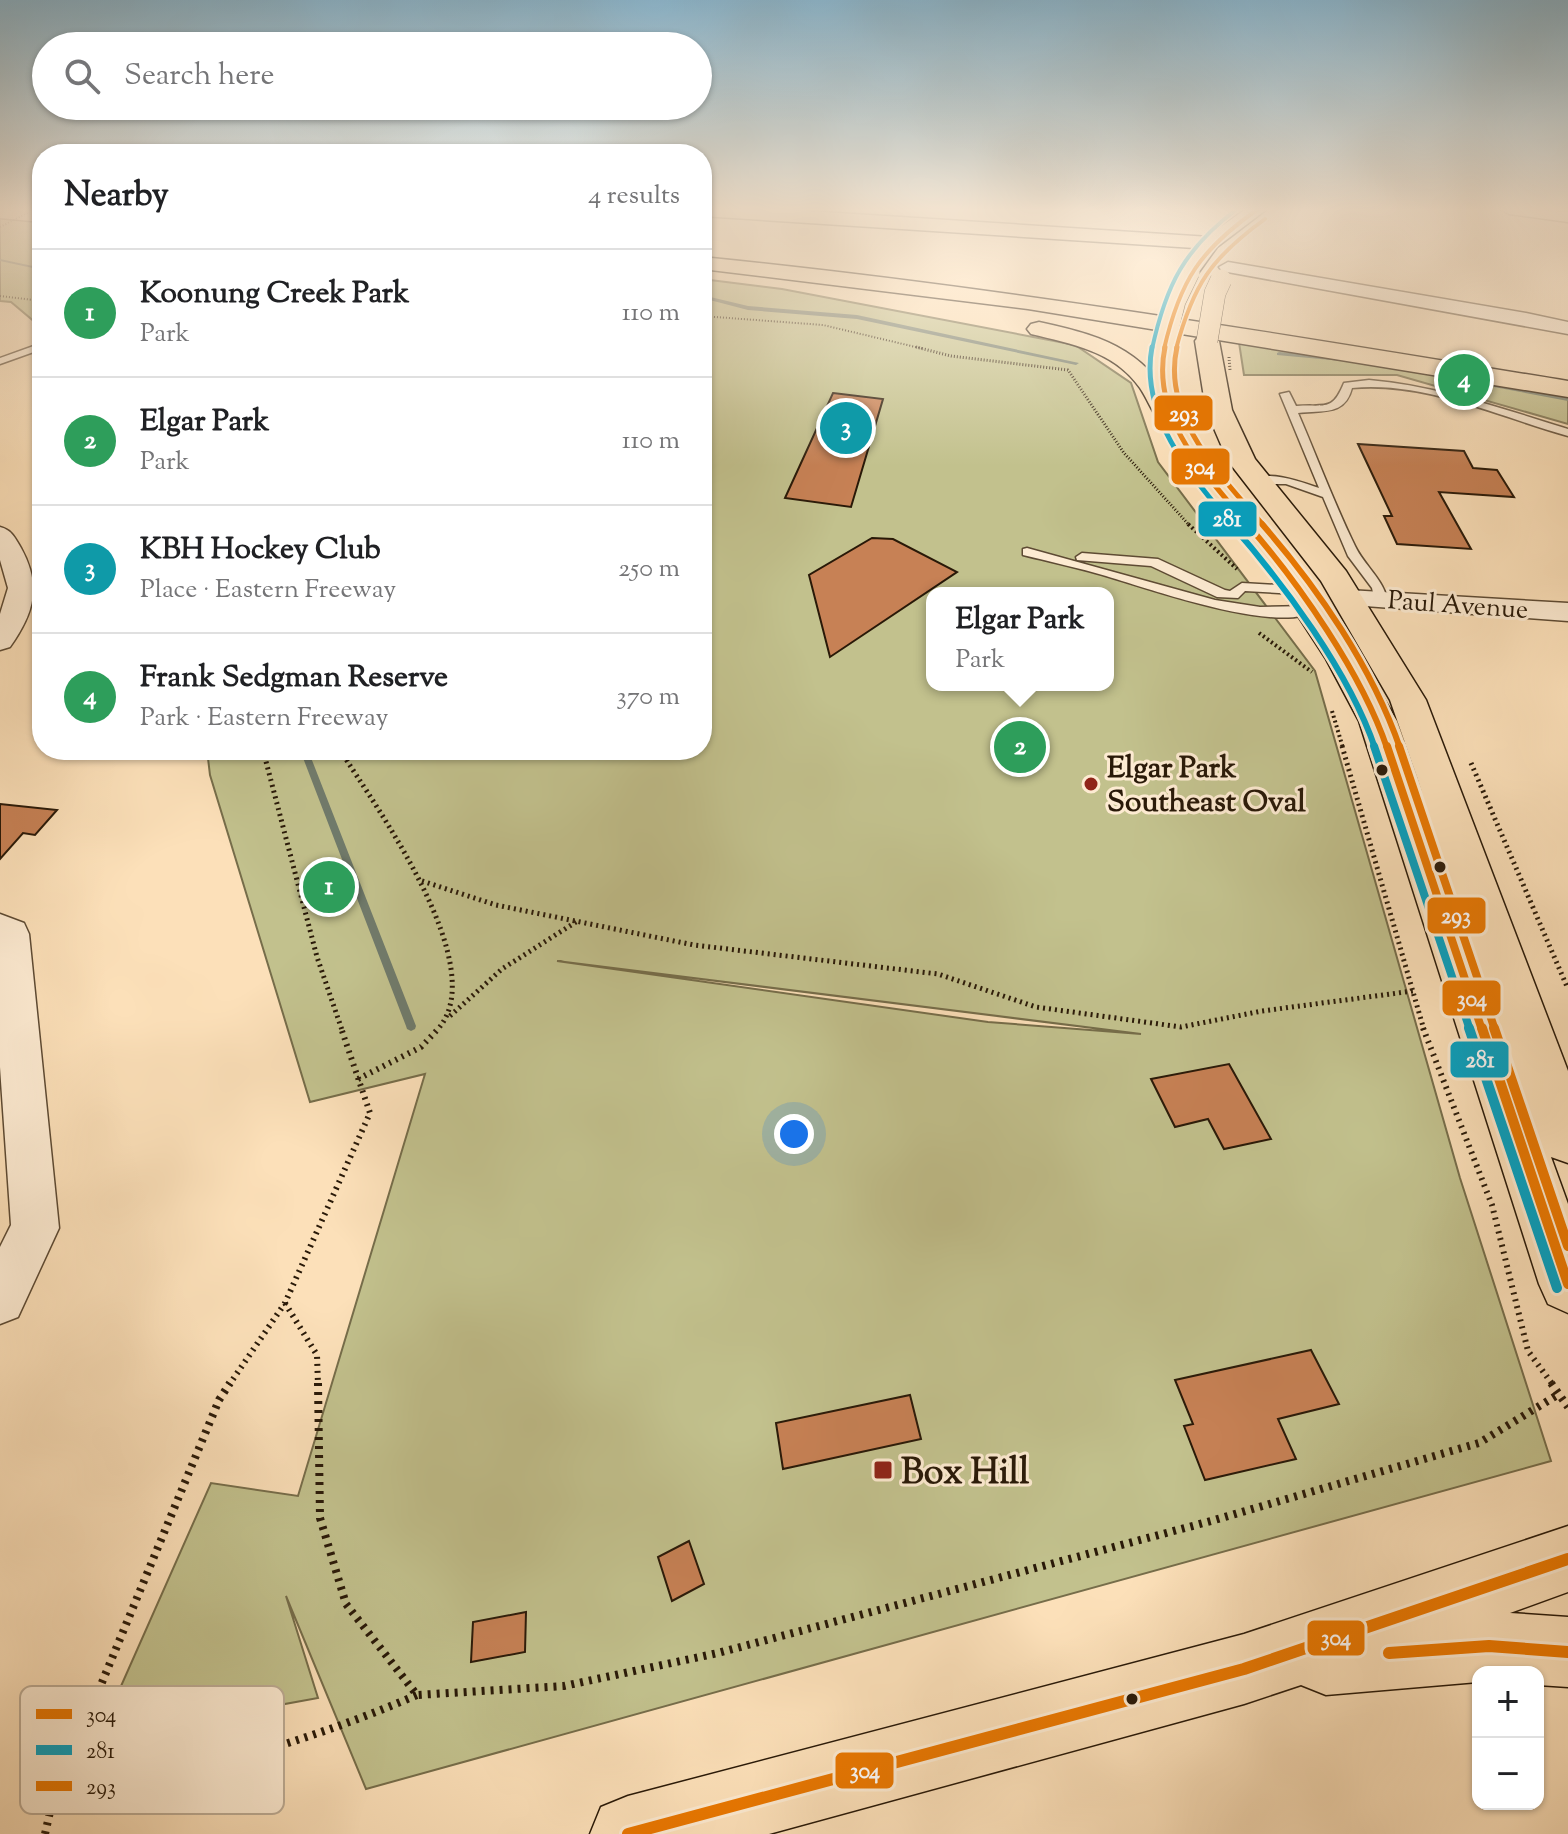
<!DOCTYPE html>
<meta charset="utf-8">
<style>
body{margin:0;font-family:"Sorts Mill Goudy",serif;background:#f6f6f6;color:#202124}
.controls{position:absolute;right:24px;bottom:24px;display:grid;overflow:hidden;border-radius:16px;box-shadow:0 2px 6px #0004}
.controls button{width:72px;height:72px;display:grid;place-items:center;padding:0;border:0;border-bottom:2px solid #e0e0e0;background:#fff;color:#202124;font:40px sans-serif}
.you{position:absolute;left:794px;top:1134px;width:28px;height:28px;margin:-20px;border:6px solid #fff;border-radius:50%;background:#1a73e8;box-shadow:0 0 0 12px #1a73e833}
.badge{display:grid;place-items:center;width:52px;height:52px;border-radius:50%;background:#0b8043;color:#fff;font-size:26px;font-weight:700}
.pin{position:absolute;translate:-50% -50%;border:4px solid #fff;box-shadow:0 2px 8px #0006}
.popup{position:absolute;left:926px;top:587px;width:188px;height:104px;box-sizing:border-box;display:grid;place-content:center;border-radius:16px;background:#fff;filter:drop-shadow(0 2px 6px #0005);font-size:26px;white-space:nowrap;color:#757577}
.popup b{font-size:30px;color:#202124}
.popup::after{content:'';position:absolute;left:50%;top:100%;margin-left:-16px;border:16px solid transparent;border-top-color:#fff}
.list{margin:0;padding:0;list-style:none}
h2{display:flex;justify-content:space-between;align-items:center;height:104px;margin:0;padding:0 32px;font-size:34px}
h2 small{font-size:26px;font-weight:400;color:#757577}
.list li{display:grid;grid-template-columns:52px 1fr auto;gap:24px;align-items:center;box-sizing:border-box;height:128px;padding:0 32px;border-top:2px solid #e0e0e0}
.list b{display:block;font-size:30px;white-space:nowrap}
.list p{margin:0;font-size:26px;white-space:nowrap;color:#757577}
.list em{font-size:26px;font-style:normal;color:#757577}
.icon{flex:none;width:44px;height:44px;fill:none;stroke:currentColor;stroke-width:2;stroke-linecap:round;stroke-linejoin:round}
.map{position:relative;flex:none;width:1568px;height:1834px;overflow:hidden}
.search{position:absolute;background:#fff;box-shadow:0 2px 6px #0004;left:32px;top:32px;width:680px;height:88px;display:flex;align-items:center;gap:20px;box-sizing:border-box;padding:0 28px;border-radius:44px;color:#757577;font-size:30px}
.panel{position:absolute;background:#fff;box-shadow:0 2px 6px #0004;left:32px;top:144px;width:680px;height:616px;border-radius:32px}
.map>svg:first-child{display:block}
.green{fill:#c2c18d;stroke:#766d4a;stroke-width:2;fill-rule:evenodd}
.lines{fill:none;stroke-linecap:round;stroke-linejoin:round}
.stream{fill:#707b6c;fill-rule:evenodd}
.building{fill:#c78155;stroke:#291908;stroke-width:2}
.service-casing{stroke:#5e4b34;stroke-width:3}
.minor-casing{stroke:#5e4b34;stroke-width:3}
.primary-casing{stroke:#291908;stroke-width:3}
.motorway-casing{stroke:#291908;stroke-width:3}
.path-far5{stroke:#291908;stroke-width:2;stroke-dasharray:1 2;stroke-linecap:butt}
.path-far4{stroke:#291908;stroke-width:3;stroke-dasharray:1 2;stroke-linecap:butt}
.path-far3{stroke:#291908;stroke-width:4;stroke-dasharray:2 3;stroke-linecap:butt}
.path-far2{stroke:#291908;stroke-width:5;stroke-dasharray:2 4;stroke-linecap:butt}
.path-far1{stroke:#291908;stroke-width:6;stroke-dasharray:2 5;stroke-linecap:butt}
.path{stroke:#291908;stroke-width:8;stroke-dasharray:3 6;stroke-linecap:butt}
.service{fill:#fdebd2;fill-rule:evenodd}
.minor{fill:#fdebd2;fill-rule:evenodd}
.primary{fill:#fce0b9;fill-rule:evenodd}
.motorway{fill:#fce0b9;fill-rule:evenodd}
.primary-bridge-casing{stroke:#291908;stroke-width:22;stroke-linecap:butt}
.path-bridge-far1{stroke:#291908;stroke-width:2;stroke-dasharray:1 2;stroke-linecap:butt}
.path-bridge{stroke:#291908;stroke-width:3;stroke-dasharray:1 2;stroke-linecap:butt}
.primary-bridge{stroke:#fce0b9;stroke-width:21}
.bus-1-far5-casing{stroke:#fdebd2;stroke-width:7}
.bus-1-far4-casing{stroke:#fdebd2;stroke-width:9}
.bus-1-far3-casing{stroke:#fdebd2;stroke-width:11}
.bus-1-far2-casing{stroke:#fdebd2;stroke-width:14}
.bus-1-far1-casing{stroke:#fdebd2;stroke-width:16}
.bus-1-casing{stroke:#fdebd2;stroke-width:18}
.bus-2-far4-casing{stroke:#fdebd2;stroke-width:7}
.bus-2-far3-casing{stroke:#fdebd2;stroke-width:9}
.bus-2-far2-casing{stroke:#fdebd2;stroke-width:11}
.bus-2-far1-casing{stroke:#fdebd2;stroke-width:14}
.bus-2-casing{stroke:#fdebd2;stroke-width:16}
.bus-3-far4-casing{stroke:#fdebd2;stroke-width:7}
.bus-3-far3-casing{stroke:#fdebd2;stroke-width:9}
.bus-3-far2-casing{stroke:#fdebd2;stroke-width:11}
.bus-3-far1-casing{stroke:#fdebd2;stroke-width:14}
.bus-3-casing{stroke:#fdebd2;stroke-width:16}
.bus-1-far5{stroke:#ea7801;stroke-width:4}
.bus-1-far4{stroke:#ea7801;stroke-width:5}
.bus-1-far3{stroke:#ea7801;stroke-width:6}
.bus-1-far2{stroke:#ea7801;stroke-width:8}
.bus-1-far1{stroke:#ea7801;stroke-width:10}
.bus-1{stroke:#ea7801;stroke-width:12}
.bus-2-far4{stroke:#02a2c4;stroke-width:4}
.bus-2-far3{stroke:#02a2c4;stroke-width:5}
.bus-2-far2{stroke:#02a2c4;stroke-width:6}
.bus-2-far1{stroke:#02a2c4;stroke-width:8}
.bus-2{stroke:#02a2c4;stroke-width:10}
.bus-3-far4{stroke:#ea7801;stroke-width:4}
.bus-3-far3{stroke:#ea7801;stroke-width:5}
.bus-3-far2{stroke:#ea7801;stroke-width:6}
.bus-3-far1{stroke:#ea7801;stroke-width:8}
.bus-3{stroke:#ea7801;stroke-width:10}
.bus-dot{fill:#291908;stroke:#fdebd2;stroke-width:3}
.poi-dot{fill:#8f2418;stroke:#fdebd2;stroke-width:3}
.labels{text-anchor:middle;stroke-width:6;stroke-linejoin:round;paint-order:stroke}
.far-street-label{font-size:26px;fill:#291908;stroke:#fdebd2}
.poi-label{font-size:30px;font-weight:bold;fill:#291908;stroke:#fdebd2;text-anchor:start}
.near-poi-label{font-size:36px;font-weight:bold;fill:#291908;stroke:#fdebd2;text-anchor:start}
.key{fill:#fdebd2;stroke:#bdac95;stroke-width:2}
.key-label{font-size:22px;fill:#291908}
.line-badge{stroke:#fdebd2;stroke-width:3}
.badge-label{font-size:22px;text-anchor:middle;font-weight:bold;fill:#fff}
</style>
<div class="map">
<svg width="1568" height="1834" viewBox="0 0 1568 1834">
<rect width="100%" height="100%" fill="#fce0b9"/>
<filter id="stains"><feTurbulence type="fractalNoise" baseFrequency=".0025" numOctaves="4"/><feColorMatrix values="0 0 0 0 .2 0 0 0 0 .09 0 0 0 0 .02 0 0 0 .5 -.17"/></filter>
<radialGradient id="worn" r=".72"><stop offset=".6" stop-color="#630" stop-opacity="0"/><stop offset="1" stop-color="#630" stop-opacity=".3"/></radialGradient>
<!-- green -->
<path class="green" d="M0,211L42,214V328L11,302L0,301Z
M702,279L782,289L1075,345L1131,383L1158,462L1315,671L1460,1178L1551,1461L366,1789L286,1596L318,1698L98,1738L211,1483L298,1496L425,1074L310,1102L210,775L207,750H702ZM932,593H1108V685H932ZM557,961L1141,1034L988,1022Z
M1238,336L1568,389V424L1397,375H1244Z"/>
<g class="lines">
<!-- stream -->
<path class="stream" d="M0,259L42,268V270L0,261Z
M702,295L748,306L857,315L1079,363L1076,365L857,319L748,310L702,298Z
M1279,352L1342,357L1345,359L1342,361L1277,355V353Z
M1421,370L1568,397V401L1419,373L1418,372Z
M300,750H308L416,1026L415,1029L411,1031L407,1029L406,1026Z"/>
</g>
<!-- building -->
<path class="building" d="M833,393L883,399L851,507L785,498Z
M1358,444L1464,451L1473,468L1497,470L1514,497L1439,492L1471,549L1397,544L1384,516H1392Z
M872,538L893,539L957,572L830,657L809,575Z
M0,804L57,810L35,835L23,833L0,859Z
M1229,1064L1271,1139L1224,1149L1208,1119L1175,1127L1151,1079Z
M1311,1350L1339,1404L1278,1419L1296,1459L1205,1480L1184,1426L1193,1424L1175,1380Z
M910,1395L921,1439L783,1469L776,1423Z
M689,1541L704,1584L672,1601L658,1557Z
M526,1612L525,1652L471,1662L473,1622Z"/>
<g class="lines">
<!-- service casing -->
<g class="service-casing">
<path id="service" d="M42,343V349L0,364V358Z
M1369,380C1438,386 1503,409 1568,429V436C1499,417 1426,381 1352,388C1345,416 1323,410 1298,413C1317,457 1334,503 1355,546C1364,565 1383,579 1387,599L1380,603L1375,602L1372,588L1348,556L1323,497L1286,484H1254L1248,481C1267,469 1299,481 1319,488L1280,394L1289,392L1296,406C1326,404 1332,412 1344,383Z
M1027,548L1215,600L1260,607L1309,606L1316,610C1281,636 1147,588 1106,576C1079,568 1051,562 1023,555V549Z
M1082,553L1158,559L1225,590L1230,591L1242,583L1296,586L1303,590L1296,594L1245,591L1238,598L1217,597L1151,566L1077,560L1076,557Z"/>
</g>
<!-- minor casing -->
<g class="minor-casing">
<path id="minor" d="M1501,209L1568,212V222L1509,214Z
M1228,262L1526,313L1568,322V334L1222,271L1219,267Z
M0,527C12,530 15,538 21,548C42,586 34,613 10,647L0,650V614L8,588L0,560Z
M1348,590L1568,603V621L1338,604L1334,598L1338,592Z
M0,914L24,923L29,934L59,1228L18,1317L0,1324V1247L11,1225L0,1067Z"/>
</g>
<!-- primary casing -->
<g class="primary-casing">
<path id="primary" d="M1246,209H1267L1217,247L1196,276H1182L1178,272L1203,239Z
M1167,326L1179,333L1174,380L1184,420L1217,468L1292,558L1360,659L1397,721L1423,794L1390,700L1321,581L1228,461L1206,410L1195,341L1199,336L1207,334L1219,341L1232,410L1255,459L1346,571L1426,700L1568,1071V1163L1551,1157L1568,1204V1313L1548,1304L1539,1284L1359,721L1326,659L1268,570L1197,480L1158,420L1150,380L1155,333Z
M1568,1526V1592L1510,1613L1568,1617V1687L1538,1685V1672H1478V1682L1326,1695L1301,1685L1244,1704L769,1834H590L601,1807L628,1796L1244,1634Z"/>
</g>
<!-- motorway casing -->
<g class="motorway-casing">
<path id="motorway" d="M0,209L42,210V222L0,218Z
M702,209H776L1210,237L1220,243L1210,249L702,216Z
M702,257C993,286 1280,334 1568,381V397L1028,309L702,269Z
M1039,322C1113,338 1147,352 1184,420L1180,426H1162C1153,414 1148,400 1140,388C1114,351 1072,344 1031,334L1027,329L1031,324Z"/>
</g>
<!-- path-far5 -->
<path class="path-far5" d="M0,296L42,301
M702,316L823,325L924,349"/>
<!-- path-far4 -->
<path class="path-far4" d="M916,347L951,356L1068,370L1124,453L1190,526"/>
<!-- path-far3 -->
<path class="path-far3" d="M1188,524L1237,569
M1259,633L1312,672
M1332,711L1343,748"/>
<!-- path-far2 -->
<path class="path-far2" d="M1342,746L1424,1030
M263,750L317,957L342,1030
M340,750C376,807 494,969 437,1030
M1471,763L1568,989
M422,881L496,905L694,945L938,974L1036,1007L1181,1027L1262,1011L1413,991
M450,1016L502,969L579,920"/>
<!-- path-far1 -->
<path class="path-far1" d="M1423,1028L1492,1205L1528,1351L1553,1385
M358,1079L421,1047L439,1028
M285,1303L317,1355L318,1385
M229,1385L285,1303L370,1113L341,1028"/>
<!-- path -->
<path class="path" d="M318,1383L320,1518L346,1604L417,1695L564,1686L718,1653L1211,1521L1479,1443L1559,1394
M1551,1383L1568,1407
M52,1803C180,1776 296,1747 417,1695
M45,1834L52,1803L219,1400L230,1383"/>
<!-- service -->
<use href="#service" class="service"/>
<!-- minor -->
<use href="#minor" class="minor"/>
<!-- primary -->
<use href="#primary" class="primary"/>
<!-- motorway -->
<use href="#motorway" class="motorway"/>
<!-- primary-bridge casing -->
<g class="primary-bridge-casing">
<path id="primary-bridge" d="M1167,333L1175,301L1189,272
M1207,341L1215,293L1221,280"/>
</g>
<!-- path-bridge-far1 -->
<path class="path-bridge-far1" d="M0,227L35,209"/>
<!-- path-bridge -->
<path class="path-bridge" d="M1229,357L1230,370"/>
<!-- primary-bridge -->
<use href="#primary-bridge" class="primary-bridge"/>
<!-- bus-1-far5 casing -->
<g class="bus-1-far5-casing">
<path id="bus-1-far5" d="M1164,349C1180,280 1200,250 1258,209"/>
</g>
<!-- bus-1-far4 casing -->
<g class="bus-1-far4-casing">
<path id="bus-1-far4" d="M1165,347C1150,418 1207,476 1249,526"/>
</g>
<!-- bus-1-far3 casing -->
<g class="bus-1-far3-casing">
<path id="bus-1-far3" d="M1247,524C1299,583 1362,674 1387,748"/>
</g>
<!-- bus-1-far2 casing -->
<g class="bus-1-far2-casing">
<path id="bus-1-far2" d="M1387,746L1482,1030"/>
</g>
<!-- bus-1-far1 casing -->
<g class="bus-1-far1-casing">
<path id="bus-1-far1" d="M1482,1028L1568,1284"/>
</g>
<!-- bus-1 casing -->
<g class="bus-1-casing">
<path id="bus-1" d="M1389,1653L1489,1646L1568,1652
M628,1834L1244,1669L1568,1559"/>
</g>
<!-- bus-2-far4 casing -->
<g class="bus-2-far4-casing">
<path id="bus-2-far4" d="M1152,349C1166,285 1184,249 1237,209"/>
</g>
<!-- bus-2-far3 casing -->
<g class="bus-2-far3-casing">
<path id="bus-2-far3" d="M1152,347C1139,416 1192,477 1233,526"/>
</g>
<!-- bus-2-far2 casing -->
<g class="bus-2-far2-casing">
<path id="bus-2-far2" d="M1231,524C1284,584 1349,672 1375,748"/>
</g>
<!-- bus-2-far1 casing -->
<g class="bus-2-far1-casing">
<path id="bus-2-far1" d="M1374,746L1470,1030"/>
</g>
<!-- bus-2 casing -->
<g class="bus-2-casing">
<path id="bus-2" d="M1469,1028L1557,1288"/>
</g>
<!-- bus-3-far4 casing -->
<g class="bus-3-far4-casing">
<path id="bus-3-far4" d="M1176,349C1193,285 1211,258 1265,219"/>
</g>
<!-- bus-3-far3 casing -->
<g class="bus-3-far3-casing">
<path id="bus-3-far3" d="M1177,347C1161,417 1222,477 1264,526"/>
</g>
<!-- bus-3-far2 casing -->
<g class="bus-3-far2-casing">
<path id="bus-3-far2" d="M1262,524C1318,588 1372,667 1400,748"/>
</g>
<!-- bus-3-far1 casing -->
<g class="bus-3-far1-casing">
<path id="bus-3-far1" d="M1399,746L1495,1030"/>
</g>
<!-- bus-3 casing -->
<g class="bus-3-casing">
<path id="bus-3" d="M1494,1028L1568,1246"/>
</g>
<!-- bus-1-far5 -->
<use href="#bus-1-far5" class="bus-1-far5"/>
<!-- bus-1-far4 -->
<use href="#bus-1-far4" class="bus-1-far4"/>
<!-- bus-1-far3 -->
<use href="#bus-1-far3" class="bus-1-far3"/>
<!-- bus-1-far2 -->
<use href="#bus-1-far2" class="bus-1-far2"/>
<!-- bus-1-far1 -->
<use href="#bus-1-far1" class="bus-1-far1"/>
<!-- bus-1 -->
<use href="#bus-1" class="bus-1"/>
<!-- bus-2-far4 -->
<use href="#bus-2-far4" class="bus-2-far4"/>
<!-- bus-2-far3 -->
<use href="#bus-2-far3" class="bus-2-far3"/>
<!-- bus-2-far2 -->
<use href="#bus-2-far2" class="bus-2-far2"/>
<!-- bus-2-far1 -->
<use href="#bus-2-far1" class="bus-2-far1"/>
<!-- bus-2 -->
<use href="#bus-2" class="bus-2"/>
<!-- bus-3-far4 -->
<use href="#bus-3-far4" class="bus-3-far4"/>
<!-- bus-3-far3 -->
<use href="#bus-3-far3" class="bus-3-far3"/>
<!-- bus-3-far2 -->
<use href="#bus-3-far2" class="bus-3-far2"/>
<!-- bus-3-far1 -->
<use href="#bus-3-far1" class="bus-3-far1"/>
<!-- bus-3 -->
<use href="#bus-3" class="bus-3"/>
</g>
<!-- sky -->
<linearGradient id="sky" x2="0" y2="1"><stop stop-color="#8bb8d1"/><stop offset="0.45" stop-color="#fef1e0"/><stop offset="1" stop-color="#fef1e0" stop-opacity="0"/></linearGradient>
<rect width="1568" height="466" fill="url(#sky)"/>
<!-- markers -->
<g class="bus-dot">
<circle cx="1382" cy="770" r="7"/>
<circle cx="1440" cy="867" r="7"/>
<circle cx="1132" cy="1699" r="7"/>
</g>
<g class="poi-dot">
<circle cx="1091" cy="784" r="8"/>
<rect x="873" y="1460" width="20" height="20" rx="4"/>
</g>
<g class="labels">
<!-- far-street labels -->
<g class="far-street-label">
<text transform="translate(1458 604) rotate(4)" y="9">Paul Avenue</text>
</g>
<!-- poi labels -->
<g class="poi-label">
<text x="1107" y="777">Elgar Park<tspan x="1107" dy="34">Southeast Oval</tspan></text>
</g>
<!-- near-poi labels -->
<g class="near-poi-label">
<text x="901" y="1483">Box Hill</text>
</g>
</g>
<!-- legend -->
<rect x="20" y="1686" width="264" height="128" rx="12" class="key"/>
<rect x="36" y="1709" width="36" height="10" fill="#ea7801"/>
<rect x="36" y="1745" width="36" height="10" fill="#02a2c4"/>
<rect x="36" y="1781" width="36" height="10" fill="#ea7801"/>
<g class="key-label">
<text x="86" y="1722">304</text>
<text x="86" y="1758">281</text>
<text x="86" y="1794">293</text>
</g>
<g class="line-badge">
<rect x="1153" y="394" width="61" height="38" rx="8" fill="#ea7801"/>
<rect x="1170" y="447" width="61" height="39" rx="8" fill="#ea7801"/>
<rect x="1197" y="500" width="61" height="38" rx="8" fill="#02a2c4"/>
<rect x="1426" y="896" width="61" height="39" rx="8" fill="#ea7801"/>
<rect x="1441" y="979" width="61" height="38" rx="8" fill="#ea7801"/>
<rect x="1449" y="1040" width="61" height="39" rx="8" fill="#02a2c4"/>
<rect x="1306" y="1619" width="60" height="38" rx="8" fill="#ea7801"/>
<rect x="834" y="1751" width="61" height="39" rx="8" fill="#ea7801"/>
</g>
<g class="badge-label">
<text x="1184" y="421">293</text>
<text x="1200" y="474">304</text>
<text x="1227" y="526">281</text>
<text x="1456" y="923">293</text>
<text x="1472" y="1006">304</text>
<text x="1480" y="1067">281</text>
<text x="1336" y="1645">304</text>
<text x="865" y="1778">304</text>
</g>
<rect width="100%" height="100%" filter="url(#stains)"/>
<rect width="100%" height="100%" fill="url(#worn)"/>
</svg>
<div class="controls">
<button>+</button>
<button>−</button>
</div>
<div class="you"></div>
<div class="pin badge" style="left:329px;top:887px;background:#2e9e5b">1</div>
<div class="pin badge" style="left:1020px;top:747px;background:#2e9e5b">2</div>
<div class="popup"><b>Elgar Park</b>Park</div>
<div class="pin badge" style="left:846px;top:428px;background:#0f9aa8">3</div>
<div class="pin badge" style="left:1464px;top:380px;background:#2e9e5b">4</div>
<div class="search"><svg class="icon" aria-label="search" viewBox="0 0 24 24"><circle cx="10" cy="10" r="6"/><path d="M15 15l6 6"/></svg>Search here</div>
<section class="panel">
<h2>Nearby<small>4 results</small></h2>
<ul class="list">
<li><span class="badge" style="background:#2e9e5b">1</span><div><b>Koonung Creek Park</b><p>Park</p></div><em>110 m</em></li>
<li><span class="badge" style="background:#2e9e5b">2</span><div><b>Elgar Park</b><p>Park</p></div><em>110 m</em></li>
<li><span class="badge" style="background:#0f9aa8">3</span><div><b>KBH Hockey Club</b><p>Place · Eastern Freeway</p></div><em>250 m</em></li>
<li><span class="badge" style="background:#2e9e5b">4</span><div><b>Frank Sedgman Reserve</b><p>Park · Eastern Freeway</p></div><em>370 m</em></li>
</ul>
</section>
</div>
